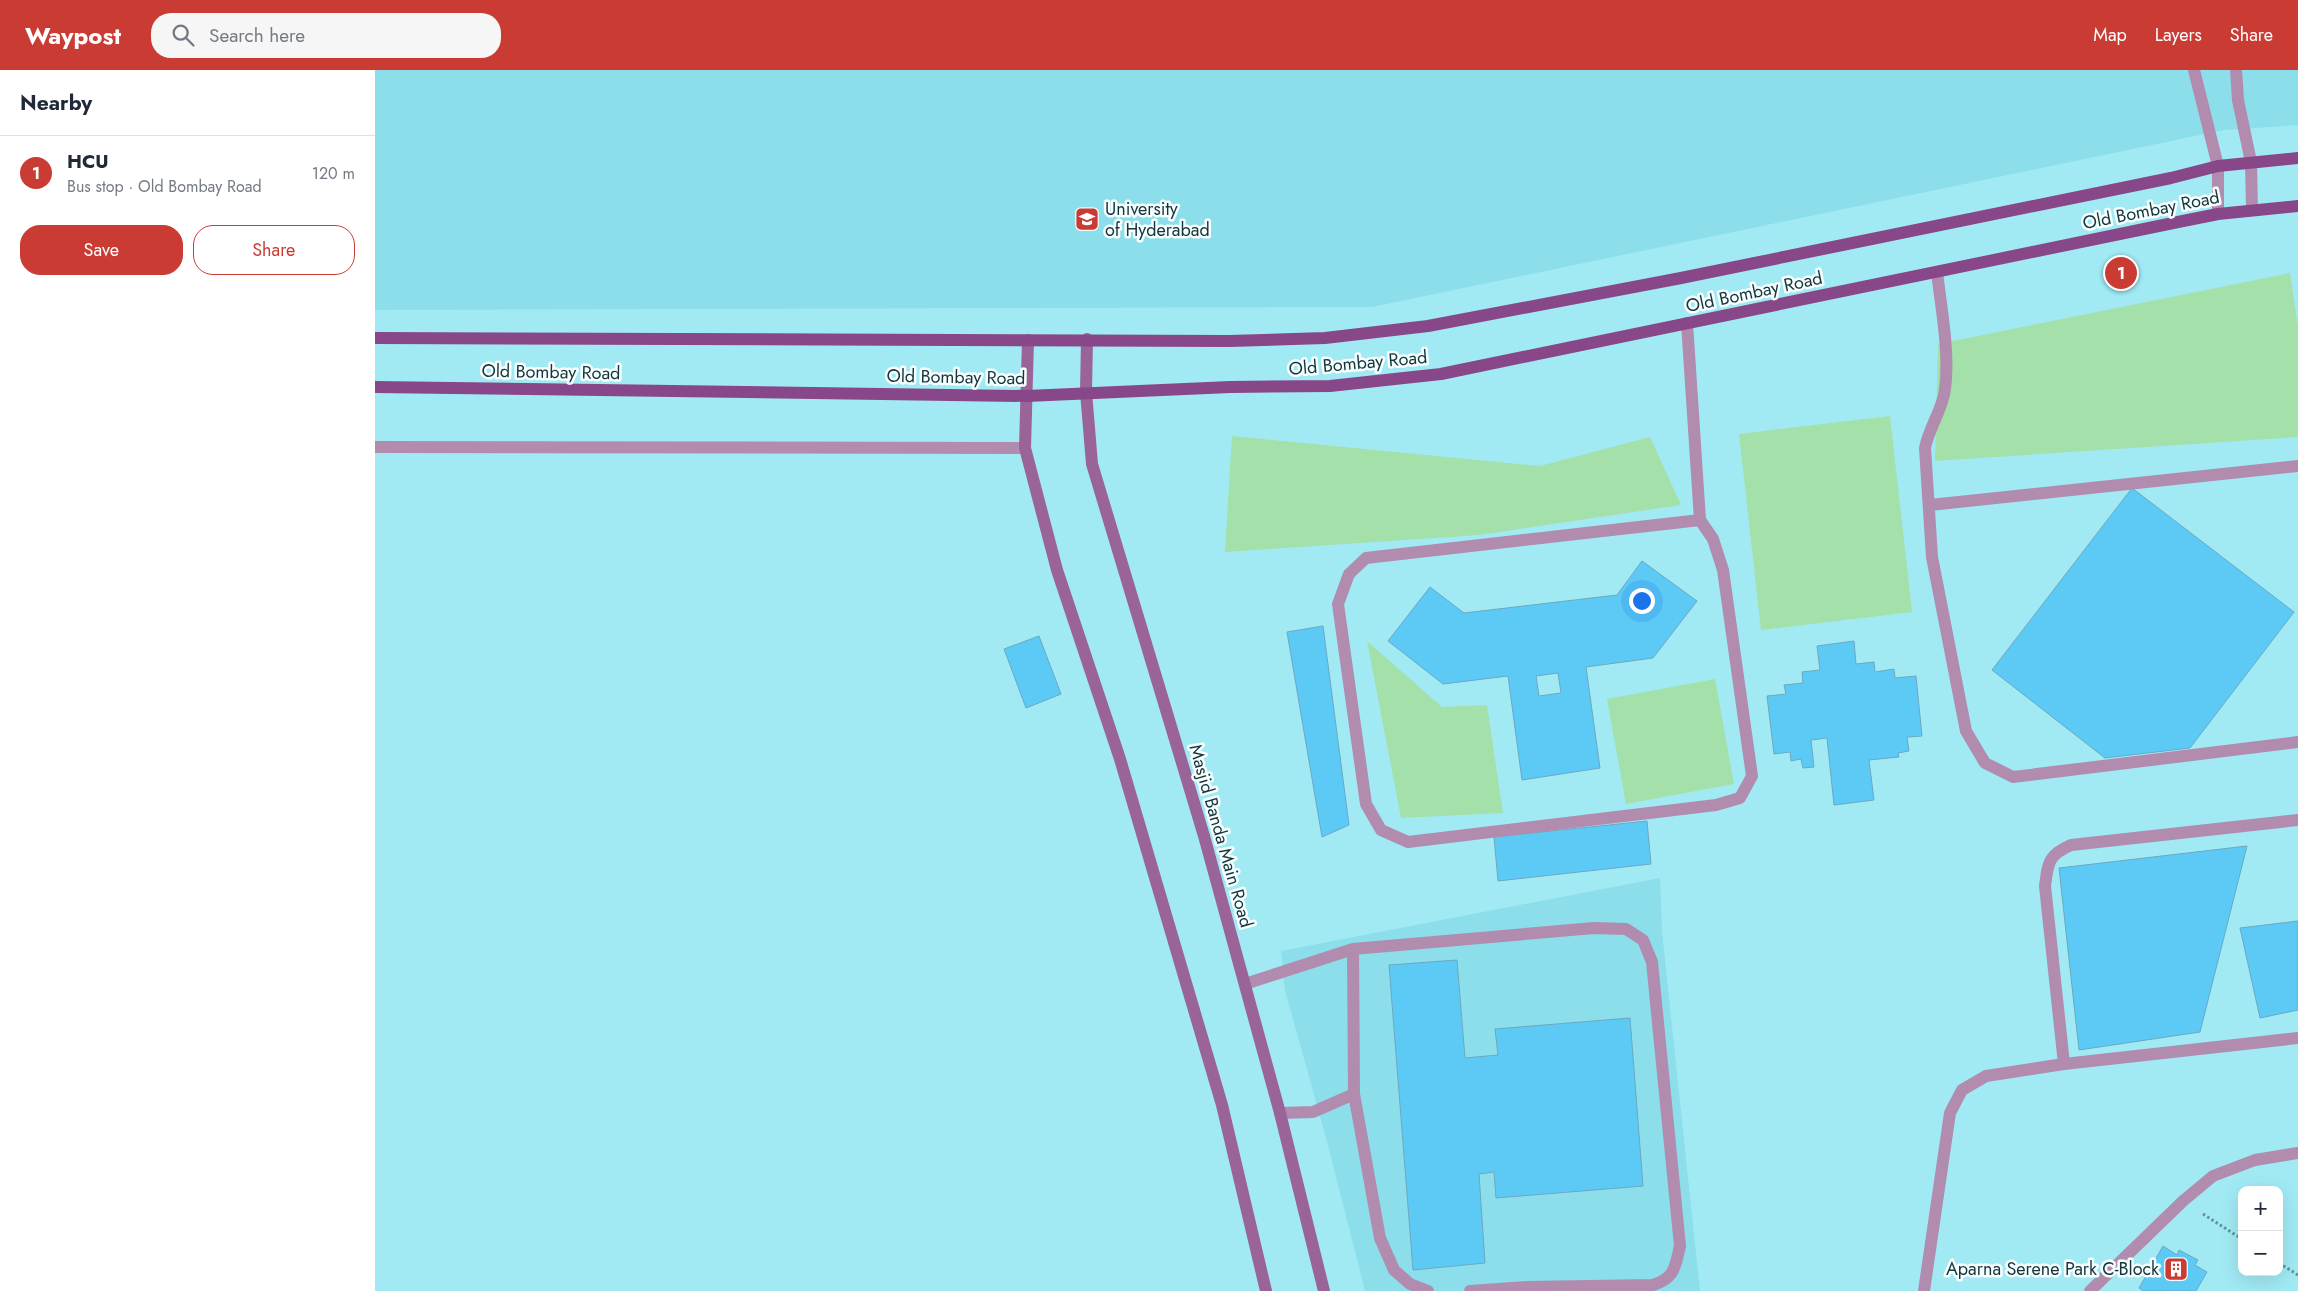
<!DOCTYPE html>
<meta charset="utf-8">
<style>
body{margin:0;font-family:Jost,sans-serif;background:#f6f6f7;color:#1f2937}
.controls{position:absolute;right:15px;bottom:15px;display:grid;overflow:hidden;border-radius:10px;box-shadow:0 5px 20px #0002}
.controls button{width:45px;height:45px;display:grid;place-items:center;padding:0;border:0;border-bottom:1px solid #e0e1e3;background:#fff;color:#1f2937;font:25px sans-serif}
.you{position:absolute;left:1266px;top:530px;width:18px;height:18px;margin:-12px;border:4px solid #fff;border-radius:50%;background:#1a73e8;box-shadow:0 0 0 8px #1a73e833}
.badge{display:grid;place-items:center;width:32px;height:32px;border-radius:50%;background:#c93b33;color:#fff;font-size:16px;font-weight:700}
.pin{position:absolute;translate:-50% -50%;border:2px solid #fff;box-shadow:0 1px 5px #0006}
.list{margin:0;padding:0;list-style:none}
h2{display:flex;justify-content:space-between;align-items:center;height:65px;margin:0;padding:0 20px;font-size:21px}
h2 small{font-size:16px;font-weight:400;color:#747a83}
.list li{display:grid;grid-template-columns:32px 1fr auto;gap:15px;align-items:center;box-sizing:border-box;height:75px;padding:0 20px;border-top:1px solid #e0e1e3}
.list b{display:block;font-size:19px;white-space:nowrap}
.list p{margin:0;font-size:16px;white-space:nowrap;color:#747a83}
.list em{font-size:16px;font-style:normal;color:#747a83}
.actions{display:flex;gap:10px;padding:15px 20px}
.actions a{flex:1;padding:11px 0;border:1px solid #c93b33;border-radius:20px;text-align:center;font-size:18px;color:#c93b33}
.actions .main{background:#c93b33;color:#fff}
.icon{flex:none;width:28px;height:28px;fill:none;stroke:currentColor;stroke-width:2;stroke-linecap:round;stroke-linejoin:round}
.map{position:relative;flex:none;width:1923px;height:1221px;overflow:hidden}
header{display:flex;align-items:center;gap:30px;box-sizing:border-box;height:70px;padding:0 25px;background:#c93b33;color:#fff}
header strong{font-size:24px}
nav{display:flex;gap:28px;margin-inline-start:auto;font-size:18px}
.search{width:350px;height:45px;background:#f6f6f7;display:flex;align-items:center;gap:12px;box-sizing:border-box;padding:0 18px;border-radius:20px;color:#747a83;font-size:19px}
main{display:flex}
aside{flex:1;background:#fff}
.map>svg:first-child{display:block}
.built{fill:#8bdeea}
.green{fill:#a3e0aa}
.building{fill:#5dcaf6;stroke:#6ba8c2;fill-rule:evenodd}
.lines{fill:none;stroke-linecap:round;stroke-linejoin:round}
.path{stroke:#5f949b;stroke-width:3;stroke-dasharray:2.5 2.5;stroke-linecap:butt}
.service{stroke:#b18caf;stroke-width:12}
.minor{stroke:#b18caf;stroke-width:12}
.tertiary{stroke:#b18caf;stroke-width:12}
.secondary{stroke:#9a6499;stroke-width:12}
.primary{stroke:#884788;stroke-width:12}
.labels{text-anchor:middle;stroke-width:5;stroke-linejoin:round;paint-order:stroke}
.poi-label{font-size:18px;fill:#163539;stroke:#f7feff;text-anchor:start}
.street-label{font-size:18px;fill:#163539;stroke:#f7feff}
</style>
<header>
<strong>Waypost</strong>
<div class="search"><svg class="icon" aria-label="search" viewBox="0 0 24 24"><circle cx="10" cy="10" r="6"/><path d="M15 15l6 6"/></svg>Search here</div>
<nav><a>Map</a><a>Layers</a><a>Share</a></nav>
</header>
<main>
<aside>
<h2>Nearby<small></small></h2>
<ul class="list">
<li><span class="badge">1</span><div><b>HCU</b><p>Bus stop · Old Bombay Road</p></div><em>120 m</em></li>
</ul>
<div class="actions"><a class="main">Save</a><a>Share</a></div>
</aside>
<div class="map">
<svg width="1923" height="1221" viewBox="0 0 1923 1221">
<rect width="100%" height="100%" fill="#a1eaf4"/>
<!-- built -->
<path class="built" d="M0,0H1923V55L1849,60L997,237L0,240Z
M1285,808L1287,862L1325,1221H990L953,1075L910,920L906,881Z"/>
<!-- green -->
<path class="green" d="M1915,203L1923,257V367L1560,391L1563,274Z
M1515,346L1537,542L1386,560L1364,364Z
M857,366L1165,396L1275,367L1306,435L1104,465L850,482Z
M992,571L1067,637L1112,635L1128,743L1026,748Z
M1340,609L1359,714L1251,734L1232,629Z"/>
<!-- building -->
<path class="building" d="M1757,418L1919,542L1815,678L1730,688L1617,600Z
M1267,491L1322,531L1278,588L1211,597L1225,698L1147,710L1133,606L1068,614L1013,571L1055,517L1089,543L1242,525ZM1183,603L1186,623L1164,626L1161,606Z
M948,556L974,755L947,767L912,562Z
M664,566L686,624L651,638L629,579Z
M1479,571L1481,594L1499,592L1500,602L1519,599L1520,608L1541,606L1547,666L1532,667L1534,681L1523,683L1524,687L1494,690L1499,730L1459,735L1452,668L1436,670L1439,697L1428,698L1426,689L1416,691L1415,682L1399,684L1392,626L1411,624L1409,615L1428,613L1427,602L1445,600L1442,576Z
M1272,751L1276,794L1123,811L1119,767Z
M1872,776L1825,962L1704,980L1684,798Z
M1923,851V940L1885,948L1865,858Z
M1082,890L1090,988L1123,985L1120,959L1255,948L1268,1116L1121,1128L1119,1102L1104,1104L1110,1193L1038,1200L1014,895Z
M1788,1176L1802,1185L1804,1180L1823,1190L1820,1195L1832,1202L1821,1221H1768L1764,1218Z"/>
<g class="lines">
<!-- path -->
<path class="path" d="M1828,1144L1867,1169
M1904,1193L1923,1205"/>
<!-- service -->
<path class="service" d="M1562,202C1566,237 1575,284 1570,319C1568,339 1554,357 1550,378L1557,487L1591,661L1610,693L1638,707L1923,672
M1312,253L1325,450L1338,469L1348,500L1377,706L1365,728L1341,735L1033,772L1006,760L991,734L963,534L974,504L991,488L1325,450
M1555,435L1923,396
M870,914L978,879
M1689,994L1670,816C1673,793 1673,785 1696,775L1923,750
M905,1043L938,1042L979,1024
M1053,1221L1035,1214L1019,1200L1005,1168L979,1024L978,879L1219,858L1251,859L1268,870L1277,892L1305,1176C1300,1197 1300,1208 1278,1215L1152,1217L1095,1221
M1549,1221L1575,1043L1587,1020L1611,1006L1689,994L1923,968"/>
<!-- minor -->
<path class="minor" d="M0,377L650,378
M1715,1221L1808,1131L1838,1106L1880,1090L1923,1083"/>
<!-- tertiary -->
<path class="tertiary" d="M1819,0L1843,96V144
M1861,0L1863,30L1876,92L1877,140"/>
<!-- secondary -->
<path class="secondary" d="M712,269L711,322L717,394L829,766L905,1043L949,1221
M653,270L650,378L682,500L745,689L847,1035L891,1221"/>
<!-- primary -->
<path class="primary" d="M0,268L854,271L950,268L1053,256L1306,208L1796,108L1843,96L1923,88
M0,317L652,326L855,317L955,316L1066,304L1803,152L1843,144L1923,136"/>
</g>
<!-- icons -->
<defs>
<g id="university-square" transform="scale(1.25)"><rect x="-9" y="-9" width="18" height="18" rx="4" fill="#c93b33" stroke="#f7feff"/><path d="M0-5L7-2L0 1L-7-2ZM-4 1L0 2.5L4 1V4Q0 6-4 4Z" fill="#fff"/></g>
<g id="building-square" transform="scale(1.25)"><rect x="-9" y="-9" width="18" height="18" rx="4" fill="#c93b33" stroke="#f7feff"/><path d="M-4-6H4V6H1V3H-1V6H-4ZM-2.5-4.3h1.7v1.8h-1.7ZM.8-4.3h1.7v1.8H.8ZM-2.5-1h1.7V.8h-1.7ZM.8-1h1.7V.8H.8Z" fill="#fff"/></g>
</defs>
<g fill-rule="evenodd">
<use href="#university-square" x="712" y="149"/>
<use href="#building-square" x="1801" y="1199"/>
</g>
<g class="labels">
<!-- poi labels -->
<g class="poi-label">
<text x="730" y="145">University<tspan x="730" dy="21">of Hyderabad</tspan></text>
<text x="1784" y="1205" text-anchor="end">Aparna Serene Park C-Block</text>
</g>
<!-- street labels -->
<g class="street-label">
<text transform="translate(1776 140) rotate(-11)" y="6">Old Bombay Road</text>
<text transform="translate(1379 222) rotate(-12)" y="6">Old Bombay Road</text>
<text transform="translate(983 293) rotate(-5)" y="6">Old Bombay Road</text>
<text transform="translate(176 302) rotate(1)" y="6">Old Bombay Road</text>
<text transform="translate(581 307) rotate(1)" y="6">Old Bombay Road</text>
<text transform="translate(846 766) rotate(74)" y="6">Masjid Banda Main Road</text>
</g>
</g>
</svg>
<div class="controls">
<button>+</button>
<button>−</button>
</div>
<div class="you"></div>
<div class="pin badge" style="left:1746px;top:203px">1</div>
</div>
</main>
